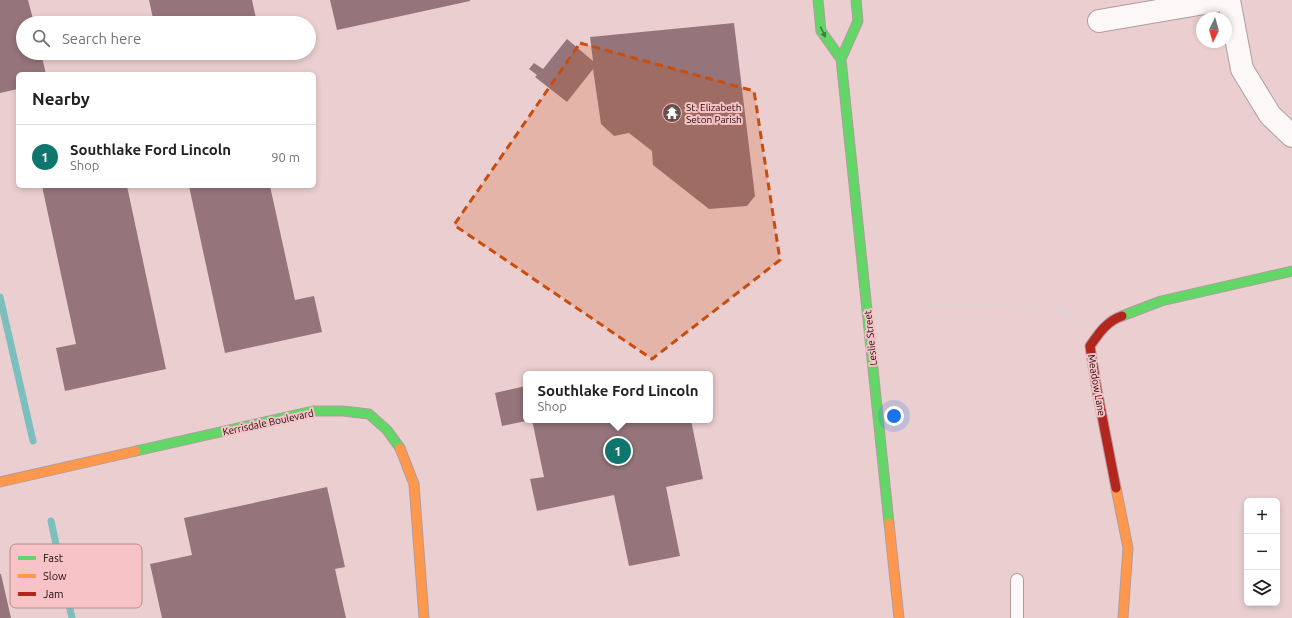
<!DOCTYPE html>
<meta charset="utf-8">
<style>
body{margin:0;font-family:Ubuntu,sans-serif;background:#f6f6f6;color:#202124}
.controls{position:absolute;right:12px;bottom:12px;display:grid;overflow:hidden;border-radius:6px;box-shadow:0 2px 6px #0003}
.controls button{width:36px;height:36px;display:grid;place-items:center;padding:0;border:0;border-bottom:1px solid #e0e0e0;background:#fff;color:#202124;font:20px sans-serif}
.compass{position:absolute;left:1196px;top:12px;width:36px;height:36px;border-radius:50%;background:#fff;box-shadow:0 2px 6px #0003;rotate:185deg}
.you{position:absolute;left:894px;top:416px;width:14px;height:14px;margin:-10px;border:3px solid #fff;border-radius:50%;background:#1a73e8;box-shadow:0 0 0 6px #1a73e833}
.badge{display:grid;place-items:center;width:26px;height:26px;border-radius:50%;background:#0f766e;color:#fff;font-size:13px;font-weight:700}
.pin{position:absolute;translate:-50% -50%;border:2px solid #fff;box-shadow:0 1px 4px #0006}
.popup{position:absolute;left:523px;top:371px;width:190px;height:52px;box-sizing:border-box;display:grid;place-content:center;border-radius:6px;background:#fff;filter:drop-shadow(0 1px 3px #0005);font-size:13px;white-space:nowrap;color:#757577}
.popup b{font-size:15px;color:#202124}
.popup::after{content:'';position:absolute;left:50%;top:100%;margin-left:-8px;border:8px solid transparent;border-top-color:#fff}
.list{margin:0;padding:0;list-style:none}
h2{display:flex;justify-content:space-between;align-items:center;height:52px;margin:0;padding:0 16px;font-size:17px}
h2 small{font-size:13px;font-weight:400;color:#757577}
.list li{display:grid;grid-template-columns:26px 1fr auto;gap:12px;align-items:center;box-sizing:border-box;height:64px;padding:0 16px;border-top:1px solid #e0e0e0}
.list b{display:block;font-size:15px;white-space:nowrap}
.list p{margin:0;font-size:13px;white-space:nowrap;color:#757577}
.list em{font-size:13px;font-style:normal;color:#757577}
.icon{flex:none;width:22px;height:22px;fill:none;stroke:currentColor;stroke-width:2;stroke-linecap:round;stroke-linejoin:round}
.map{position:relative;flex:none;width:1292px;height:618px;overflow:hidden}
.search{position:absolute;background:#fff;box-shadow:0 2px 6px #0003;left:16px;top:16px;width:300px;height:44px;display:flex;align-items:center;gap:10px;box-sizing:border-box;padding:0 14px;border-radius:22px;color:#757577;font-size:15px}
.panel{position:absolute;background:#fff;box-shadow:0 2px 6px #0003;left:16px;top:72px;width:300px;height:116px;border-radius:6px}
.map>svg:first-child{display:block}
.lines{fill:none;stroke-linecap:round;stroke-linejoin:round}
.stream{stroke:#7bbfbe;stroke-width:7}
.building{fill:#95757b}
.lane-casing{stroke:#b19c9d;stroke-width:14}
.street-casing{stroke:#b19c9d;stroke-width:24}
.fast-casing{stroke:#b19c9d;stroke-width:11}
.slow-casing{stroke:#b19c9d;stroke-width:11}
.jam-casing{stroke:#b19c9d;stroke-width:11}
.path{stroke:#ddd4d5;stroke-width:2.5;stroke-dasharray:4 2;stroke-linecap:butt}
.lane{stroke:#fcf8f8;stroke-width:12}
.street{stroke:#fcf8f8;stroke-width:22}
.fast{stroke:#63d668;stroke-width:9}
.slow{stroke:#ff974d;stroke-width:9}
.jam{stroke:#b3261e;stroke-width:9}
.oneway{fill:#437a3f}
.marked{fill:#c94d0c;fill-opacity:0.2;stroke:#c94d0c;stroke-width:3;stroke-dasharray:8 5;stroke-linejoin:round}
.labels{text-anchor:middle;stroke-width:4;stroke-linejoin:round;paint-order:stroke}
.poi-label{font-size:10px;fill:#1b0a0c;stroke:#f7c3c6;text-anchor:start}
.street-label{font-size:10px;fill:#1b0a0c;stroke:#f7c3c6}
.key{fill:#f7c3c6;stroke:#b58c8e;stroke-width:1}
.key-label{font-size:11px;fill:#1b0a0c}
</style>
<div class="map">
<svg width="1292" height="618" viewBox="0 0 1292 618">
<rect width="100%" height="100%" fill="#ebcfd0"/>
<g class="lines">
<!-- stream -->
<path class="stream" d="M0,297L33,441
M51,521L72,618"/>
</g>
<!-- building -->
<path class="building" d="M0,0H28L34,23H23V53H41L46,74H18V89L0,93Z
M149,0H252L257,23H154Z
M330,0H470V1L337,30Z
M734,23L755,196L747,206L709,209L653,165L652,151L629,133L614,136L601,124L593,69L567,102L535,77L537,75L529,69L534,63L543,69L567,39L593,61L590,37Z
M160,53H188L189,54L162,59Z
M42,186H127L166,369L65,391L56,348L76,344Z
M189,186H270L295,300L314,296L322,332L225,353Z
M526,386V421L502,426L495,393Z
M532,420H691L703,479L666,487L680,556L629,566L614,495L537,511L530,479L544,477Z
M327,487L345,567L335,569L346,618H162L150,564L192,555L184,518Z
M0,574H1L11,618H0Z"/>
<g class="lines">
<!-- lane casing -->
<g class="lane-casing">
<path id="lane" d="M1017,580V618"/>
</g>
<!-- street casing -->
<g class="street-casing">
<path id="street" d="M1229,0L1242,69L1270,115L1292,136
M1099,21L1222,0"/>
</g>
<!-- fast casing -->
<g class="fast-casing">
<path id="fast" d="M818,0L821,31L841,59L889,523
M841,59L858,21L856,0
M1122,316L1161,301L1292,271
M136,451L313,411H343L369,414L387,430L400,448"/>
</g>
<!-- slow casing -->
<g class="slow-casing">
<path id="slow" d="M400,448L414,484L424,618
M0,482L136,451
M1116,488L1128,548L1123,618
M889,523L899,618"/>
</g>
<!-- jam casing -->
<g class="jam-casing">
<path id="jam" d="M1116,488L1096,385L1090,346C1099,333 1107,321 1122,316"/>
</g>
<!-- path -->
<path class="path" d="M927,304L1055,308L1079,322"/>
<!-- lane -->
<use href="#lane" class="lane"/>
<!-- street -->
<use href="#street" class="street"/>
<!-- fast -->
<use href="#fast" class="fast"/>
<!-- slow -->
<use href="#slow" class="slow"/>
<!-- jam -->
<use href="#jam" class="jam"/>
</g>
<!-- one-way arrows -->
<defs><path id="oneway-solid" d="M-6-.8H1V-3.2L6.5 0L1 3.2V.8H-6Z"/></defs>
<use class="oneway" href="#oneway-solid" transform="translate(823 32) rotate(65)"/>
<!-- marked area -->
<path class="marked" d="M580,43L754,91L780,260L652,359L454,225Z"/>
<!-- icons -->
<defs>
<g id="temple-disc" transform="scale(1)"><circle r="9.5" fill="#644f51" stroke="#f7c3c6"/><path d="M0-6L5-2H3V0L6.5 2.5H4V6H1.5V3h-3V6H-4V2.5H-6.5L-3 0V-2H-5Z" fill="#fff"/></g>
</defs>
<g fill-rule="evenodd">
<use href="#temple-disc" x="672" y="113"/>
</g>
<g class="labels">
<!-- poi labels -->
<g class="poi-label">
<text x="686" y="111">St. Elizabeth<tspan x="686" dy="12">Seton Parish</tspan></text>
</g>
<!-- street labels -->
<g class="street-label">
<text transform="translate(870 338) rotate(-96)" y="4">Leslie Street</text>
<text transform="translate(1097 385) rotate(80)" y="4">Meadow Lane</text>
<text transform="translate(268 422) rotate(-12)" y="4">Kerrisdale Boulevard</text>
</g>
</g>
<!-- legend -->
<rect x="10" y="544" width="132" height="64" rx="6" class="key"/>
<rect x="18" y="556" width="18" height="4" fill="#63d668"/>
<rect x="18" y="574" width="18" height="4" fill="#ff974d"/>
<rect x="18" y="592" width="18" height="4" fill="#b3261e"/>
<g class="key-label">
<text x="43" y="562">Fast</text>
<text x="43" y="580">Slow</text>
<text x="43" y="598">Jam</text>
</g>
</svg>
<div class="controls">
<button>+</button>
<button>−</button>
<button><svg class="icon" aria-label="layers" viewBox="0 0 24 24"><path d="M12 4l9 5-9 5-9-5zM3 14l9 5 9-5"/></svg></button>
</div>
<svg class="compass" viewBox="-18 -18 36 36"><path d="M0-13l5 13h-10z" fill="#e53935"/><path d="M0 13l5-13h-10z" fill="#757577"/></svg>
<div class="you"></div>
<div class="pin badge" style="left:618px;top:451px">1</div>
<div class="popup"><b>Southlake Ford Lincoln</b>Shop</div>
<div class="search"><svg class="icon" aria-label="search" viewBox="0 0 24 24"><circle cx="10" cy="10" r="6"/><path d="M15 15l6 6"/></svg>Search here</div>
<section class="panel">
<h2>Nearby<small></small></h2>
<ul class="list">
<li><span class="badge">1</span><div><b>Southlake Ford Lincoln</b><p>Shop</p></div><em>90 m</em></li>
</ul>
</section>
</div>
